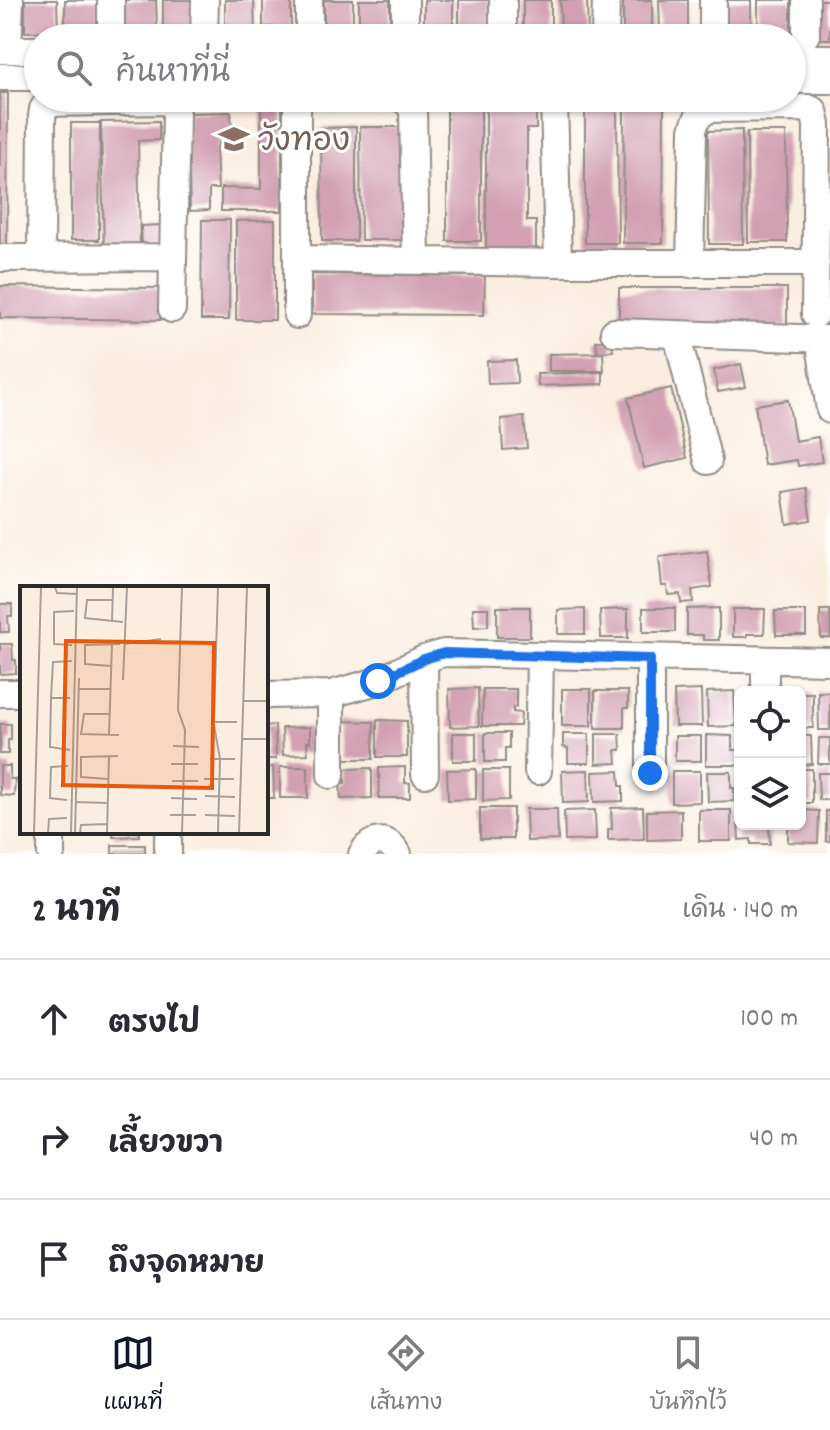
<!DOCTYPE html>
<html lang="th">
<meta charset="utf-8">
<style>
body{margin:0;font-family:Dekko,"Playpen Sans Thai",sans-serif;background:#f2f2f3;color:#2b2b33}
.controls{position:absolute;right:24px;bottom:24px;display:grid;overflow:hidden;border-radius:12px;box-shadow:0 2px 6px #0004}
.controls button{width:72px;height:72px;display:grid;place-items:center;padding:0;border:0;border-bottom:2px solid #e1e1e2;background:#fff;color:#2b2b33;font:40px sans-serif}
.stop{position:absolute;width:24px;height:24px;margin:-18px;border:6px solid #1a73e8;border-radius:50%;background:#fff}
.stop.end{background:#1a73e8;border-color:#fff;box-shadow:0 2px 8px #0008}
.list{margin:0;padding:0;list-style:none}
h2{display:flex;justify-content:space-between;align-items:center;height:104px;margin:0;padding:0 32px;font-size:34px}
h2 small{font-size:26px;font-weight:400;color:#7c7c81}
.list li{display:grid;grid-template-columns:52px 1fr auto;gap:24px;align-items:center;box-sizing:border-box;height:120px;padding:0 32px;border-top:2px solid #e1e1e2}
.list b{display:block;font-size:30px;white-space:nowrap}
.list em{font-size:26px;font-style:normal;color:#7c7c81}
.icon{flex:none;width:44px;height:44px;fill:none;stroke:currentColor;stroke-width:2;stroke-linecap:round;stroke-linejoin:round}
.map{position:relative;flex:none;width:830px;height:854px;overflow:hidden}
.search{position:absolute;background:#fff;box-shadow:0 2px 6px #0004;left:24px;right:24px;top:24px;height:88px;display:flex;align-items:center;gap:20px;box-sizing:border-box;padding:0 28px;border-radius:44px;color:#7c7c81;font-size:30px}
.sheet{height:464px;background:#fff}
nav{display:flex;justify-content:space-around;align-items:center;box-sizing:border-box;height:112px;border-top:2px solid #e1e1e2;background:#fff;font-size:22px;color:#7c7c81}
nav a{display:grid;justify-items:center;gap:4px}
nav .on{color:#111827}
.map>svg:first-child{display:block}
.building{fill:#d2a0b2}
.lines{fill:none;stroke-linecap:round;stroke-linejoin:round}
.minor-casing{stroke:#928c86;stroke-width:30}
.minor{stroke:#fff;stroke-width:26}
.route{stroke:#1a73e8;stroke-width:10}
.labels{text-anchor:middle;stroke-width:6;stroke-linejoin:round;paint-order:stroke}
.education-label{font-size:32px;fill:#785e54;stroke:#fff;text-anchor:start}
.inset-road{fill:none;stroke:#a7a098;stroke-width:2}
.view{fill:#e8590c;fill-opacity:0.15;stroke:#e8590c;stroke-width:4}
.inset-edge{fill:none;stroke:#2b2b2b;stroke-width:4}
</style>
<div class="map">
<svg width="830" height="854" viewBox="0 0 830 854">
<rect width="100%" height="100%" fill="#fff"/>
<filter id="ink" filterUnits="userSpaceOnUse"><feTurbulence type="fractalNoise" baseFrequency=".0125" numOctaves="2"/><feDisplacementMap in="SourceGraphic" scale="16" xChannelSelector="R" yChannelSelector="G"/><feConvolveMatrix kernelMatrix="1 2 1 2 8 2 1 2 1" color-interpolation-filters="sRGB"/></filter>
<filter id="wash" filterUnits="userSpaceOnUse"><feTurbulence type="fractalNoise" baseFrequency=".006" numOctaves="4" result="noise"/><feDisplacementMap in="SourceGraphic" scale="32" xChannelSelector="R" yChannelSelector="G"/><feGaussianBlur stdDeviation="1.8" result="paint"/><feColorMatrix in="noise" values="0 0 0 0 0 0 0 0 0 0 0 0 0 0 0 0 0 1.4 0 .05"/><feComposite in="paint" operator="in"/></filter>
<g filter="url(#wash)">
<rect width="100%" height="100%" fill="#faeee1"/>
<g id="blocks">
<!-- building -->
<path class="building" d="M25,0H57L58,31L25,32Z
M65,0H98V32H65Z
M125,0H156L157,30L125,31Z
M163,0H192V28L163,29Z
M225,0H254L255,31H225Z
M263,0H291V27H263Z
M324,0H353V32H324Z
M359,0H390V31H359Z
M424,0H453V32H424Z
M459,0H489V30H459Z
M523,0H551V34H523Z
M560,0H587L588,34H561Z
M623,0H652V38H623Z
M659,0H688V34H660Z
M722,0H751V32L722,33Z
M758,0H791V34H758Z
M818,0H830V39H819Z
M0,93H8L7,246H0Z
M188,98H279L280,103L188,104Z
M486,98H536V129H527V221H536V252L486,253Z
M585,106H617L618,243H585Z
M624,106H664L663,243H623Z
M261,107H282V211H221V188L261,189Z
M447,107H481V241H447Z
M231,112L232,133L223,135L216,149L218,189H209V210L190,211L187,113Z
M159,121V140L138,141L140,248L104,249L101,122Z
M71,123H100L99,240H71Z
M356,127V241H322L321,128Z
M360,127H402V240H361Z
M742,130L743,244H709L708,131Z
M747,132H786L787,242H748Z
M202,220H230L229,320H201Z
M275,220V320H236V221Z
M160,225V245L142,246L141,226Z
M312,274L485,276L484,315L312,314Z
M0,286L160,288V320L0,318Z
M619,288H787V327H619Z
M596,341H612L613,351L597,352Z
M603,353L604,371H549V354Z
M516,360L517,383L488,384L487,361Z
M741,364L746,387L718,392L714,370Z
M603,372V384L538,386L537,374Z
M671,388L687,458L644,468L628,398Z
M788,400L795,441L818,437L822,462L798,466L797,460L764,465L755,405Z
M524,417L527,448L503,450L501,419Z
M806,488L811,520L787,524L782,492Z
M707,551L712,587L692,590L693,602L681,603L680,594L668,595L667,586H662L659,557Z
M0,604H12V616H8L9,632H0Z
M497,607H530V637H497Z
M473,608H488V626L474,627Z
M643,608H675V632H643Z
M719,608V640H703V635H687V609Z
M585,609V634H558V610Z
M628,609V638H601L600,610Z
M733,609H765L764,634H747V637H733Z
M820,610H830V638H821Z
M775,611H806V635H776Z
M0,644H12L13,660H16V673L0,674Z
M478,688L479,726L450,727L449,689Z
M483,689H516V707H513V712L521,713L520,726H482Z
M562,689H591V726H562Z
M701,690L702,726H675L674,691Z
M595,691H628V708H624V728H595Z
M734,691L736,726L708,727L707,692Z
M818,692H830V730H819Z
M800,693H813V728H800Z
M377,720L407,721V757H377Z
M339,721L374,722L373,759H343Z
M0,724H11V740H8V754H0Z
M275,725L276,759H266V726Z
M310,727V742H307L308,754L283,755L282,728Z
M453,733H476V761H453Z
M485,733H509V748H505V762H485Z
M563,734H589V763H568V748L563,747Z
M596,734H620L621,750H616L617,763L596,764Z
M706,735L732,736V750H740V765H706Z
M675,736H701V761H675Z
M800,736H811L812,764L800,765Z
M819,738H830V764H818Z
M0,766H10V779H15L14,796L0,795Z
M273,767L274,798H266V768Z
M280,767H308V798H280Z
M405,767V783H410V798H379V768Z
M372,768V798L341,799L340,783H345V769Z
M476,769V799L448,800L447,770Z
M800,769H812V803H800Z
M483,770H509V800L483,801Z
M588,770L589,802L563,803L562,771Z
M619,771L620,786H623V801L594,802L593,772Z
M672,771H700V802L672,803Z
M707,772H731V788H734V801L708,802Z
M818,773H830V800H819Z
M643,807L644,839L608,840V829H612L611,808Z
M480,808H513V839H480Z
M526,809H557L558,840L527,841Z
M595,810L596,840L565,841L564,811Z
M681,810V839L647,840V811Z
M699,810H731V841H699Z
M800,810L819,811L818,843L788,842V824H800Z
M826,811H830V841H826Z
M738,824H769L770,844H751V839L739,840Z
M113,832H139V836L113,837Z
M112,845H145V854H112Z"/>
</g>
</g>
<g filter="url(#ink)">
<use href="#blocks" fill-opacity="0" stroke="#928c86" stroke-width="2"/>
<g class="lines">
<!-- minor casing -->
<g class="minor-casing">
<path id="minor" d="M111,0V25
M405,0V30
M503,0V32
M713,0V36
M204,35L205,0
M806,35V0
M309,38V0
M605,38L606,0
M0,50H38
M8,50L10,0
M792,58H830
M0,77H38
M792,80H830
M400,98L405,100L413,109L416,261
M554,98L558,263
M41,257L42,116L43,109L47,103L165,101L171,103L176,113L172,309
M0,258L173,257
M298,259L558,263H816
M690,264L693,130C696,119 699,114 709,109L808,108L814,111L817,125L815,314
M297,315V106L299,98
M614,332L830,339
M677,335L708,461
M819,338L830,410
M424,659L425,774
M765,692V660
M0,693H22
M331,694V775
M266,695L331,694L378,681L424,659L444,653L830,661
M538,771L540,656
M650,773V659
M51,832V854
M168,854V840
M362,854C371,837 389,837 398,854"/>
</g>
<!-- minor -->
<use href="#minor" class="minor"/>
</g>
</g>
<g class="lines" filter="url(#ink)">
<!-- route -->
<path class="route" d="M378,681L424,659L444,653L650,659V773"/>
</g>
<!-- icons -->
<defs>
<g id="school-bare" transform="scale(2.4)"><path d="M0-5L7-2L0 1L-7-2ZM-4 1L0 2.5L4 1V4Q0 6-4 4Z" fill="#8d6e63" stroke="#fff" stroke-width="2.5" paint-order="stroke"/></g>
</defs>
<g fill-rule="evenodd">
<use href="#school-bare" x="234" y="139"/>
</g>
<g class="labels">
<!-- education labels -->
<g class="education-label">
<text x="258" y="150">วังทอง</text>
</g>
</g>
<!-- overview -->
<g transform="translate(20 586)">
<rect width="248" height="248" fill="#faeee1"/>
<path class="inset-road" d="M35,1L37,7L57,8M162,1L158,124L165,144L162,247M93,14H67L65,32L103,36M92,36L93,1M105,58L141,53M52,59L34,58V26L54,25M91,80L65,78V59L100,58M103,94L107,1M58,103H91M31,112L30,161L50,164M50,112H31L33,76L52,75M223,115H248M90,128H64L61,148L99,149M194,132L198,1M198,136H191H217M194,139L200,173L198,247M89,148L92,58M222,153H247M153,160L179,161M190,173H215M151,178H178M88,193L61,191V171L98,170M184,193H214M152,195H178M185,210L215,211M151,212L177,213M47,214L30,212L31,181L48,180M55,216L88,217M150,229H176M185,229L215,230M14,247L21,1M28,247L29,233L47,232M51,247L57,1M55,247L59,92M60,247L61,239L87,238M87,247L89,170M150,247H176M219,247L227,1"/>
<path class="view" d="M46,55L194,57L192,202L43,199Z"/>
<rect width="248" height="248" class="inset-edge"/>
</g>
</svg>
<div class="controls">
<button><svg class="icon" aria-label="locate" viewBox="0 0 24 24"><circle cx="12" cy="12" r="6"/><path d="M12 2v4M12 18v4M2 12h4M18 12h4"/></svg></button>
<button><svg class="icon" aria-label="layers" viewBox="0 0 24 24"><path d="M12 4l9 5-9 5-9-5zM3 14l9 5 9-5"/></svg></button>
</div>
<div class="stop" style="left:378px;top:681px"></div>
<div class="stop end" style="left:650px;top:773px"></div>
<div class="search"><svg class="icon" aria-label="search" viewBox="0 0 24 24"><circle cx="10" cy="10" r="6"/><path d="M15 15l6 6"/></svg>ค้นหาที่นี่</div>
</div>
<section class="sheet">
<h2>2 นาที<small>เดิน · 140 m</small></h2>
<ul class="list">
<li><svg class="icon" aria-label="ahead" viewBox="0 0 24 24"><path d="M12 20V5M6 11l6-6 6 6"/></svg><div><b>ตรงไป</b></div><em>100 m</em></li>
<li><svg class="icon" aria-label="right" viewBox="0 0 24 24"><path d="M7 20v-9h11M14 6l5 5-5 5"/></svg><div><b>เลี้ยวขวา</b></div><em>40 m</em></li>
<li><svg class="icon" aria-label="arrive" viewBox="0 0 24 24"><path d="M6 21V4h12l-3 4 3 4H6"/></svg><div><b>ถึงจุดหมาย</b></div></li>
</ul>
</section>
<nav>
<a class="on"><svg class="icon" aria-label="map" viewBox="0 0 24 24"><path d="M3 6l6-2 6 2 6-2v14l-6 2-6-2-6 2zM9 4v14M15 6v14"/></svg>แผนที่</a>
<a><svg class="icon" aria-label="directions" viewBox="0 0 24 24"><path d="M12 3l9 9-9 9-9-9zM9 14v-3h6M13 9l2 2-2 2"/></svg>เส้นทาง</a>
<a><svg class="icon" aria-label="saved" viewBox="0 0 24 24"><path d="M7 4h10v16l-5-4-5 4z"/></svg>บันทึกไว้</a>
</nav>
